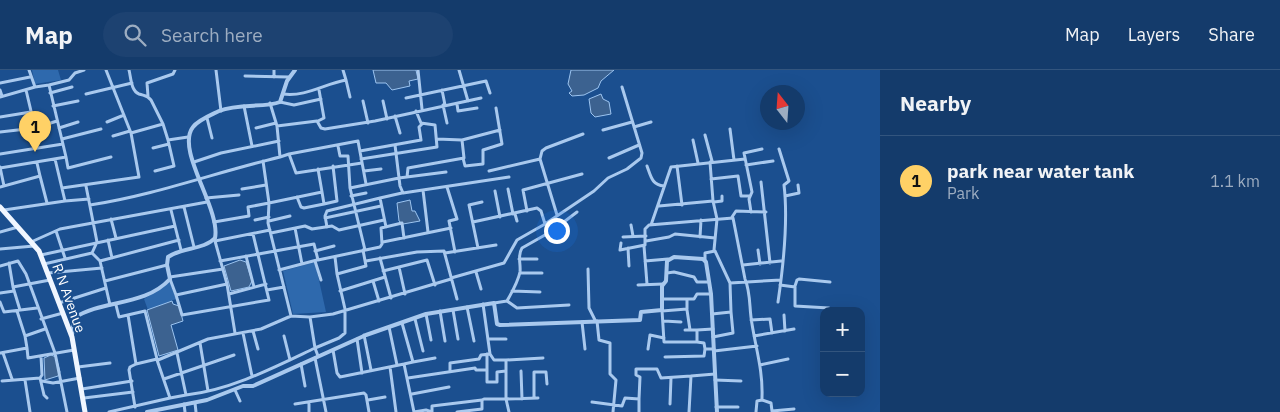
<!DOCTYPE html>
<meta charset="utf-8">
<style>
body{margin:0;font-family:"IBM Plex Sans",sans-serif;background:#1d4271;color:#f1f3f6}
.controls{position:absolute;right:15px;bottom:15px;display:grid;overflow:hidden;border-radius:10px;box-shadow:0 5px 20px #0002}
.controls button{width:45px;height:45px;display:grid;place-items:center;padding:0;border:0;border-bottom:1px solid #33557e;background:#143b6b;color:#f1f3f6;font:25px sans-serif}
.compass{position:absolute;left:760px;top:15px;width:45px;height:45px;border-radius:50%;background:#143b6b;box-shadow:0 5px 20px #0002;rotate:343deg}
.you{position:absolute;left:556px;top:160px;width:18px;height:18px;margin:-12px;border:4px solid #fff;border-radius:50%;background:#1a73e8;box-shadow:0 0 0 8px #1a73e833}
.badge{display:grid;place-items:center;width:32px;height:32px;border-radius:50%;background:#ffd166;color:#111;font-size:16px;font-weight:700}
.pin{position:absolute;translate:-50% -41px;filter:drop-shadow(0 1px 2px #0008)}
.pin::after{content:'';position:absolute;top:26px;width:18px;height:15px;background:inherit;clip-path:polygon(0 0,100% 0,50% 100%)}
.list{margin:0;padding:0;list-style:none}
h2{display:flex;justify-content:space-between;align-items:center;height:65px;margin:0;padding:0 20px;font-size:21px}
h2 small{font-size:16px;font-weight:400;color:#9dadc1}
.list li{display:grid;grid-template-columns:32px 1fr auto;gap:15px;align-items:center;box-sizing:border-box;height:90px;padding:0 20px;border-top:1px solid #33557e}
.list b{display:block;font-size:19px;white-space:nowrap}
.list p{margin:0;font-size:16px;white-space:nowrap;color:#9dadc1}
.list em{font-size:16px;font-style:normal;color:#9dadc1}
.icon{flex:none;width:28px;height:28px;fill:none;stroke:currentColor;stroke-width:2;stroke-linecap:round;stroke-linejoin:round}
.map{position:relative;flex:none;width:880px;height:342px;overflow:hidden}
header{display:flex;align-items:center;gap:30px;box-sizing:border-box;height:70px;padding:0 25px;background:#143b6b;border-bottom:1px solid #33557e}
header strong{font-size:24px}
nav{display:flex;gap:28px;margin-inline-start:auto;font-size:18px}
.search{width:350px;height:45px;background:#1d4271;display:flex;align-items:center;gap:12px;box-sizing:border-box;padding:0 18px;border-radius:28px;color:#9dadc1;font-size:19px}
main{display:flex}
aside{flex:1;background:#143b6b}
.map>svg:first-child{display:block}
.green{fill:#2e69ad}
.water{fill:#3c6290;stroke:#9cc4f0}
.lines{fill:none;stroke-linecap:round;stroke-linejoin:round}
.minor{stroke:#a9c9ee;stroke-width:3}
.tertiary{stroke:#a9c9ee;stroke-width:4}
.primary{stroke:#f0f6ff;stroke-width:5}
.labels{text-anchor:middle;stroke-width:4;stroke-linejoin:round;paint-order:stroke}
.street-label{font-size:14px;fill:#fff;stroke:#1b4f8f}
</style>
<header>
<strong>Map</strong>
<div class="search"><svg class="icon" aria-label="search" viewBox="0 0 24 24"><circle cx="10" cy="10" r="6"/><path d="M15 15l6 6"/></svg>Search here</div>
<nav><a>Map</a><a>Layers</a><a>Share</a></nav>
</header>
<main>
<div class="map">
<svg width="880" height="342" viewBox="0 0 880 342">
<rect width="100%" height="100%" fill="#1b4f8f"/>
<!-- green -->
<path class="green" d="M32,0H58L61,10L35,14Z
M315,192L326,242L293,244L283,201Z
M170,212L176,229L148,240L144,229Z"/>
<!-- water -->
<path class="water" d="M373,0H416L418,9L409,11L410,16L392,20L386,13H376Z
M571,0H614L601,11L598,18L584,25L572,26L569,23L572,21L568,14Z
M601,24L603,29L609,32L611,44L595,47L591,43L589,29Z
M410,130L412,141H415L420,151L403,154L399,151L397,133Z
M240,190L246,192L252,211L249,217L231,221L224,196Z
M172,231L173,234L179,236L183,251L171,255L178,280L159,286L147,240Z
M51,285L56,287L60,302L58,306L45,310L44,288Z"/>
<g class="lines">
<!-- minor -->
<path class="minor" d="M106,0L131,63L163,54
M129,0C131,8 131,21 139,24C145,26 147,25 151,30L163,54L168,70L188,67
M216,0L221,41
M274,0V7
M343,0L346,10
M418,0L422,39
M459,0L468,31
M245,6L289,7
M0,13L30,7
M49,15L69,10L75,3L84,0
M0,20L2,26
M442,20L445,35
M50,23L72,17
M86,24L132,13
M283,24C306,27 324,14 346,10L350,27
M148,26L147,13L173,4L175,0
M0,27L35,17
M406,28L486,11L490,23
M363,31L368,53
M383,31L387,49
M280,32L294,35L321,29
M270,33L277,56
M457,34L458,41L477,38
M443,35L447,53
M53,36L78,31
M244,36L252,76
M395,46L400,63
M0,47L31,42
M207,48L212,68
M318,51L324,48L319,20
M107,52L124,45
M634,57L651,52
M35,58L57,51
M59,58L78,52
M256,58L276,53
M730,59L734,90
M603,60L632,52
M0,62L35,58L26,20
M705,65L712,91
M113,66L130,61
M62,69L101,59
M437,69L462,70L500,60
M693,70L698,93
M395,75L400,116L403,123L509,107
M338,76L340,86H348L350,118L365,180
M153,78L169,74
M360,81L421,70L419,57L422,54
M0,84L63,74
M289,84L358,71L366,114
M66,87L68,98L111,87
M463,88L465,96L483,94V80L502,74L496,38
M609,88L639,75
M361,89L437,77L435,55L421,53L416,41
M540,89L542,81L546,78L583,64
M263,91L269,133L322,122L318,99
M194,92L221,83L279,71
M362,93L296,103L289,84L280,87L277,56L317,51L321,58L325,59L375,51L481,28
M746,95L773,91
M647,96C651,107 652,115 664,116
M677,96L682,135
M0,97L4,116
M0,98L66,87L49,15L35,17L29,0
M155,101L174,96L168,70
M364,101L381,99
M489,101L540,89L557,145
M40,106L47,133
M407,107L408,98L464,88L462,70
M711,109L738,106L741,126H749
M761,112L770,193
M86,116L97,172L92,183L100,191L110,235
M0,117L40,106L37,93
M447,117L457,149L449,151L455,182
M62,118L139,107L131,63
M350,118L399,108L446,102
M242,119L266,115
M508,119L513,144
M423,120L428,162
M495,121L500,147
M322,122L324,134L337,131L333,96
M351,126L366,123
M785,126L799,123L798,115
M297,127L301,137L304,138L324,134
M206,128L239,125
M65,131L89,129
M713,131L717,149L714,180
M714,132L722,131V126
M90,135C155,125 217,102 280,87
M659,136L713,131L710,92
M184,137L194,177
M4,140L65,131L55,89
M171,140L181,180
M527,141L523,120L582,104
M751,142L749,129L752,122L744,83L762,79
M515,144L517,151
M732,147L736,141L766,142
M325,148L381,136
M111,149L116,168
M255,150L269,147
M269,151L290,146
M473,152L537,138L541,141L545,154
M631,155L633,166
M651,155L671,97L745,89
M327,157L325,146L327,141L380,128
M386,157L380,128L402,123
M295,158L302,194
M56,161L65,188
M0,162L18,157
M271,163L305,156L312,159L332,156L339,160L384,150
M623,167L646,166
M700,167L701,150
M108,170L112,188
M215,171L227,214L235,263
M215,171L270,160
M646,171L669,167L675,164L715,168
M31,172L60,159L207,132
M383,172L451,158
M621,173L620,180L645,175V159L649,155L733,148L745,209C751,223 749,239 752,254C756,279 763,301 762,327V330L757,331L756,342
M644,176L647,214
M478,178L469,135L482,132
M628,178L629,196
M0,179L34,176
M758,180L760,194
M315,181L334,176
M445,183L496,175
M41,185L175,156
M246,186L254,217
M335,187L337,204
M380,188L391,228
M519,189H537
M100,191L179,170
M220,191L314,174L318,190L380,177L382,174L381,158L402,153L404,168
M315,191L321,210
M366,191L417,182L444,181L457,229
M645,191L668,189
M705,191V183L715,181L730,213L731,242L712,244
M9,193L13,217L20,240
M44,194L92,183
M743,195L781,191
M0,196L18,191L26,204L55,283L67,342
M399,197L405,224
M588,199L589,238L595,250
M279,200L317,190
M383,201L427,190L435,215
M476,202L481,219
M48,203L102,198
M520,203H542
M667,203L674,202L694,207L697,212H709
M170,207L223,199
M451,208L504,193L517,170L545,154L594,121L608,108L627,99L641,88L642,83L622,17
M170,209L176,225L227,214
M105,211L167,195
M373,211L379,231
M730,213L781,210
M638,215L663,214
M780,215L795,217V236L829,238
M795,216L797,210L799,209L830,212
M13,217L50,210
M267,220L284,217
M340,221L385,207
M512,221L540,222
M0,223L14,221
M229,224L266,214
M176,225L182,245L269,230L253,164
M662,229H687V239L662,241
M687,229H694L697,224H711
M507,231L517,238L569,235
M0,232L4,242L37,238
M778,232C783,198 788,148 784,115L789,111L779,79
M59,233L106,218
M494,233L507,231C512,222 518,212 520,202C521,193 517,186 522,178L552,161L577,142
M483,234L490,284L494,290H506V329L538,328
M116,235L119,247L145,241L157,289L136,294L128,245
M467,237L474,271
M453,240L458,269
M662,240L664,272H697V260L713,259
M687,240L690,260
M17,241L25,266
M440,241L445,271
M426,244L431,270
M784,245L785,261
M291,246L310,247
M41,249L63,243
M415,249L423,281
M751,250L770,249L772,263
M597,251L599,270L610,273V304L616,310L613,342
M664,251L681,252
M582,252L585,279
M402,253L413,292L435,288
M389,257L397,295
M685,260H697
M253,261L258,279
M243,263L252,306
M364,265L371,300
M284,266L290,290
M754,266L794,259
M713,267L733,263L731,242
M357,269L362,303
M488,269H506
M697,272L704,273L705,279H714
M200,273L208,321
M27,278L28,288L74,280
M648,279L650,265L664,268
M333,280L337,303L340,307L404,294
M714,281L757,276
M0,283L27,278L25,266L45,259
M3,283L12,309
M177,283L186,325C231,320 275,297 315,278L310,247L333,244L451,209
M318,286L315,278L339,268L345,263V239L337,204L366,196L363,180
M665,287L704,286L705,279
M315,288L326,342
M158,290L208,269L261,259L291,246L268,153L269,133L248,137L249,146L214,152
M506,290L543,288
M413,292L404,294L414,342
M301,294L305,316
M760,295L788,289
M78,297L110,293
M390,297L396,342
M487,300V284
M450,301V293L479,289L481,285L490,284
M521,301L522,329
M691,306L715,304
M40,308L42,305L41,286
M408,308L475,298L476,300H487V312H497V302L506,301
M164,309L234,285
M25,310L30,342
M715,310L741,311
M2,311L40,308L44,325L47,328
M42,311L53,313L80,308
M82,319L132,311
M235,320L240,331
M412,324L449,317
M84,328L133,322
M170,328L186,325
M534,328V302H546L547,314
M639,329V342
M368,330L385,327
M762,330L771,333L772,341L794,339
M592,332L622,336L625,328L639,329L640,307L636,305V299H657L661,308L691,306L689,342
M195,333L196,342
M184,334L185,342
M295,334L364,323L366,325L369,342
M309,334V342
M670,334L671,308
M135,337L129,300L130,297L136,294
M716,337H738
M109,342L170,328L157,290
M414,342L426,340L432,342
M432,342V336L482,330
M457,342L482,339V330L484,329H506L509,342"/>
<!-- tertiary -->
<path class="tertiary" d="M72,265L74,248C103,229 144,237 170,209L167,195L168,187C182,177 204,180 215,168C221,139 175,80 193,57C198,50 211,45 219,41C238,33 265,38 280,32L287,11L295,0
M147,342L207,330L243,316H253L366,265L426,244L494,233L497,254L500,255L640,250L641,242L662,240V216L666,211L667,191L674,187L703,189L706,192L711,224L717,342"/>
<!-- primary -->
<path class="primary" d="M0,137L39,181L72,267L85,342"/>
</g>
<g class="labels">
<!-- street labels -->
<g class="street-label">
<text transform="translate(69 228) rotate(70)" y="5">R N Avenue</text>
</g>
</g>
</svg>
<div class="controls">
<button>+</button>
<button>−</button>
</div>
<svg class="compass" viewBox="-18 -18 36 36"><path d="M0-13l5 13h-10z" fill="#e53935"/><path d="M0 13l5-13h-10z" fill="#9dadc1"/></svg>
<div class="you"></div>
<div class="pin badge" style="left:35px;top:82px">1</div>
</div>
<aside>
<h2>Nearby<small></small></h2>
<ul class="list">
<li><span class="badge">1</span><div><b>park near water tank</b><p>Park</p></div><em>1.1 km</em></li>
</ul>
</aside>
</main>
